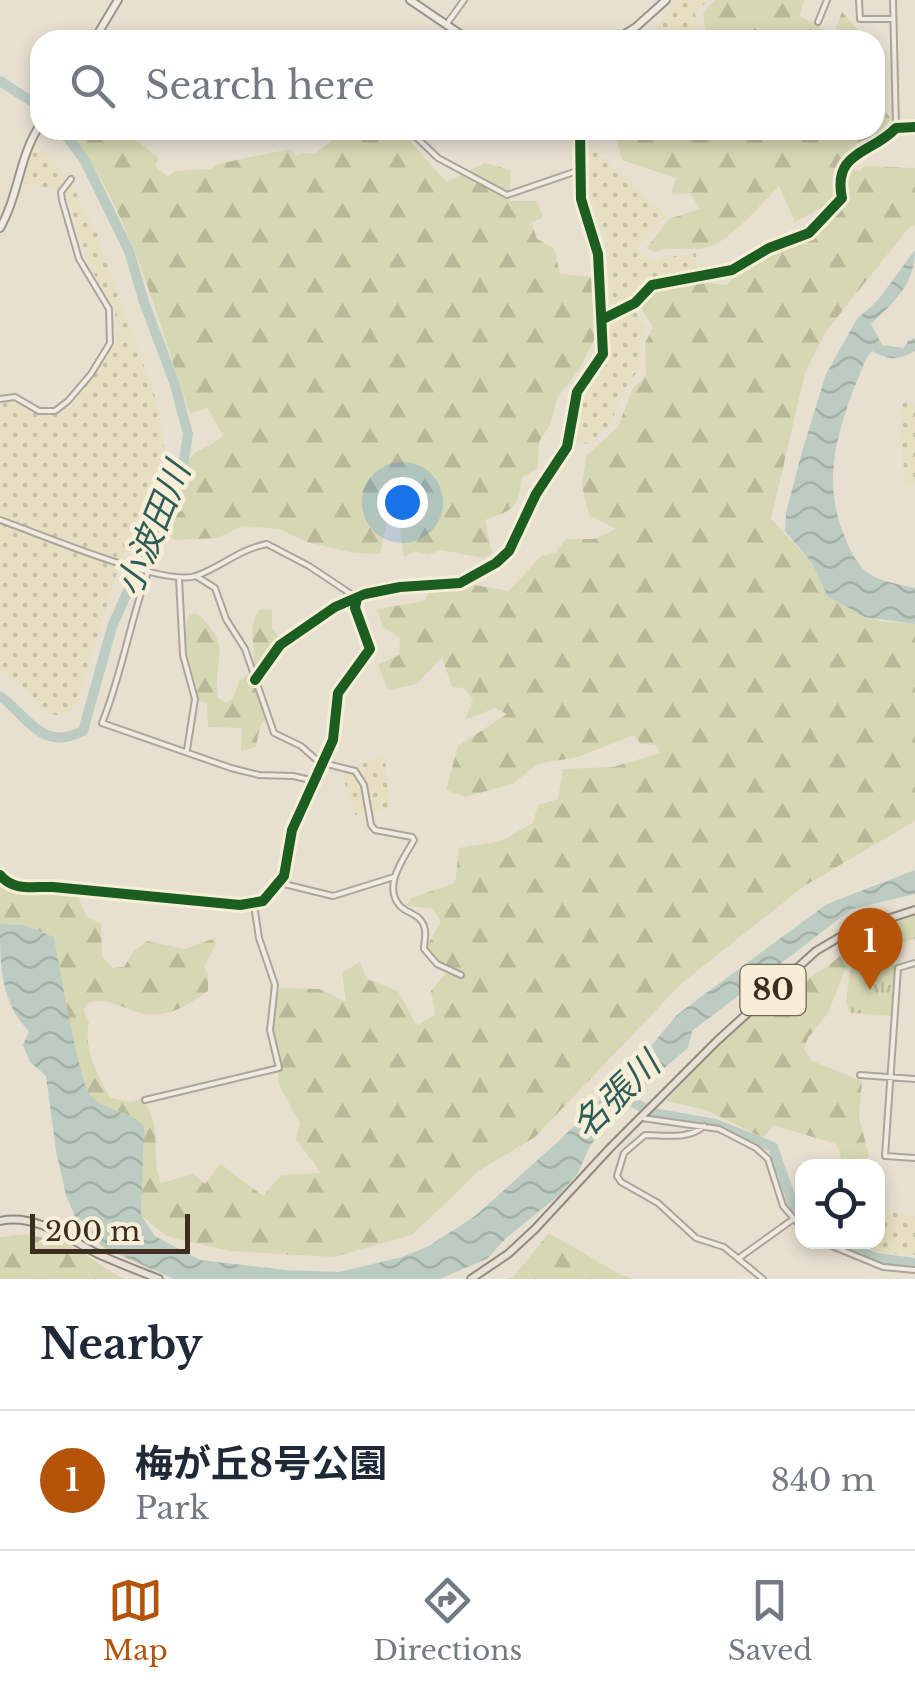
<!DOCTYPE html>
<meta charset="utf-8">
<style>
body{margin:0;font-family:"Libre Baskerville","Noto Sans JP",serif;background:#f6f6f7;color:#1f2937}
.controls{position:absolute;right:30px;bottom:30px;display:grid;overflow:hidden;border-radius:20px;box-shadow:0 5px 15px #0003}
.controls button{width:90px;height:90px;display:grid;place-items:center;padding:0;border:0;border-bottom:2px solid #e0e1e3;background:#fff;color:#1f2937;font:50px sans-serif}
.scale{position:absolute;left:30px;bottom:25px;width:160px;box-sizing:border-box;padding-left:10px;border:5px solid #3d2e20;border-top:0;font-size:28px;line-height:35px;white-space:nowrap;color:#3d2e20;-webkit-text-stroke:8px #f7eed8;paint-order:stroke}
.you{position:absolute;left:402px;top:502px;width:35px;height:35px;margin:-25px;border:8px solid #fff;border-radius:50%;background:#1a73e8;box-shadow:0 0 0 15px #1a73e833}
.badge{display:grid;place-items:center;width:65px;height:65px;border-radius:50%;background:#b45309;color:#fff;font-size:32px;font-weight:700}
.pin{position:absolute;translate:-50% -82px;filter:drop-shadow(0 2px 5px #0008)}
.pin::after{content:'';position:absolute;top:52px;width:35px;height:30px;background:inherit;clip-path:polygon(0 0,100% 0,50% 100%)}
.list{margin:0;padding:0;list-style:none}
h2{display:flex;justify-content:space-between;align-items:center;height:130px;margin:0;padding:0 40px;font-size:42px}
h2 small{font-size:32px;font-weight:400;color:#747a83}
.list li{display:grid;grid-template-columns:65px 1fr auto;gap:30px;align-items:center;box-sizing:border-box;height:140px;padding:0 40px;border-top:2px solid #e0e1e3}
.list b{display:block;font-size:38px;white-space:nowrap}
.list p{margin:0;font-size:32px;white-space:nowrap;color:#747a83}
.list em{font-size:32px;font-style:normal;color:#747a83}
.icon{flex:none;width:55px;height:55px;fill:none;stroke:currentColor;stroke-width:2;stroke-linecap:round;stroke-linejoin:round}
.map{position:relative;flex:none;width:915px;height:1279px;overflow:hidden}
.search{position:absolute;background:#fff;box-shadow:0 5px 15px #0003;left:30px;right:30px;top:30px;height:110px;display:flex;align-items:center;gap:25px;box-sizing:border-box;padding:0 35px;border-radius:30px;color:#747a83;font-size:38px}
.sheet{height:270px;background:#fff}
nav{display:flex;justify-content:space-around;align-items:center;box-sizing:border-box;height:140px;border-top:2px solid #e0e1e3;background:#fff;font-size:28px;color:#747a83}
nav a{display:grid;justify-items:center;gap:5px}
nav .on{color:#b45309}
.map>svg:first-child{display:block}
.farmland{fill:url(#farmland-dots)}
.forest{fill:url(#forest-firs)}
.park{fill:url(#park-tufts)}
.water{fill:url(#water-waves)}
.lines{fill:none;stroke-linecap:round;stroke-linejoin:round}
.river{stroke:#bcccc2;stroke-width:10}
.street-casing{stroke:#ada599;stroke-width:8}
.secondary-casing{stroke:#9c958a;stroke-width:10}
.primary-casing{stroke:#928b80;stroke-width:10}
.street{stroke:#efebe3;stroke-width:4}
.secondary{stroke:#efebe3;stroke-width:6}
.primary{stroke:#e6e1d4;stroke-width:6}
.cycleway-casing{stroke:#f7eed8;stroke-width:16}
.cycleway{stroke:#1b5e20;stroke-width:10}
.labels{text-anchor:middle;stroke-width:9;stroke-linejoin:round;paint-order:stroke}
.shield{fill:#f7eed8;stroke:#756857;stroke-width:2.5}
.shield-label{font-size:30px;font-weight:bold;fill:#3d2e20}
.water-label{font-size:35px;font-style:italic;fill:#2f5d5a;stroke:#f7eed8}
</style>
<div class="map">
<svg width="915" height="1279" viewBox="0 0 915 1279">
<defs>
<pattern id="farmland-dots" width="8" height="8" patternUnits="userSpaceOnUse" patternTransform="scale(2.5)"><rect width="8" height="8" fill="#e6dfc2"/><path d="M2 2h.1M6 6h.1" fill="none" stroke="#c6c0a6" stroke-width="1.8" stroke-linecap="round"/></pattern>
<pattern id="forest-firs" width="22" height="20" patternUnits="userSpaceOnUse" patternTransform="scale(2.5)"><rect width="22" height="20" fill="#d6d7b3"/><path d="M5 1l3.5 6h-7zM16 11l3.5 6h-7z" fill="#b9b99a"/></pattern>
<pattern id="park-tufts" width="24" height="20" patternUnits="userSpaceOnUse" patternTransform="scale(2.5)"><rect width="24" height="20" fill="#d6d7b3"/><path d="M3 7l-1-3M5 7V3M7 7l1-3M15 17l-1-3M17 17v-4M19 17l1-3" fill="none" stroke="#b9b99a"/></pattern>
<pattern id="water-waves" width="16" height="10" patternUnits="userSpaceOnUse" patternTransform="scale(2.5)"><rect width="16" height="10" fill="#bcccc2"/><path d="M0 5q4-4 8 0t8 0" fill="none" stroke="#a2b0a6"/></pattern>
</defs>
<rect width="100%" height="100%" fill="#e7e0d1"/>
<!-- farmland -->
<path class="farmland" d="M676,0H709L695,12L697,31L689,40H641L660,23Z
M36,141L74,189L98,236L160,411L164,450L154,486L118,569L77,704L65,716L48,714L23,687L0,670V405L14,399L33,411L47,415L60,414L74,403L117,340L115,309L88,264L66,192L24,183Z
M589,144L666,216L637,249L649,260L696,253L698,273L649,278L634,296L610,307L608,249L590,192Z
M635,310L645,329L640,340L639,369L624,390L610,426L588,444L573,442L580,399L608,363L610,324Z
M902,402L915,405V484L906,483L904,476L909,473L908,468H904L900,434Z
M385,754L389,809L355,815L341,771Z
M878,1206L915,1217V1255L876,1252L855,1242H878Z"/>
<!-- forest -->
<path class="forest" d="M715,0H804L800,16L833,35L842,12L867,40H698L706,31L703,14Z
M875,72L877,100L891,119L878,134L857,143L841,161L844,167L859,171L866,166L915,168V225L908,229L826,331L805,373L771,519L812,563L827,596L880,621L915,624V821L804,886L682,983L535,1137L480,1170L412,1235L334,1257L230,1251L166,1236L141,1215L143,1126C129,1109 107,1113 91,1097C78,1084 59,963 54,937L24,925L0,924V881L17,893L77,894L86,916L101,924L102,956L112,968L124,967L134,951L147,941L185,949L215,938V946L204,967L208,975V991C185,1008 162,1021 134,1011C116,1005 107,998 88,1003L83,1010L89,1021C83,1047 97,1076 111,1098L131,1102L141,1099C165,1124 149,1154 161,1183L193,1174L205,1184L220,1164L263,1196L281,1175L321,1173L296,1139L300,1123L280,1087L268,1010L281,988L320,989L346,1002L342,973L360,962L367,979L398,991L417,1026L435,1015L431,991L447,972L422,954L441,922L432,908L406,906L411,898L455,883L459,848L501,841L533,823L538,805L558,799L563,769L613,767L660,753L656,745L641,744L634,735L578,757L538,764L512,784L465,797L446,790L458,746L507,714L495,708L465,720L473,699L463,688L452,687L442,657L417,684L388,690L378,665L399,655L400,638L383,627L377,609L425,601L429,591L457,590L474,585L509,591L541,556L555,553L566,539H594L616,529L589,515L582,487L586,456L618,427L632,390L646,375L645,343L653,327L641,308L646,290L703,282L727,285L746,267L829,225L821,208L795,222L779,186C762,203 731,241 708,247C689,252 672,246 654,252L647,248L669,219L700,209L690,193L671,195L676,178L622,160L615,132L875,130Z
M67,130H122L159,158L155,166L168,177L175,171L211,169L218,164L290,149L297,156L303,153L314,154L347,130H412V144L447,182L485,163L511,170L509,201H537L543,218L531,222L537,239L554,248L560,274L592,277L596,336L579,370L558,396L550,425L539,442L538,468L521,478C519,508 512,511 485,520L492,553L484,558L441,550L428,555L415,551L404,557L397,510L389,511L380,554L353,553L307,542L279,529L243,526L217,538L175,540L165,530C172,508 176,469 195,453C205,446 215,445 223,435L207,407L190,414C157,320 131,207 67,130Z
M260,609L272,610V628L279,638L270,652L269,665L255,679L267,719L260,725L256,747L241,751L242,728L208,727L207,703L199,701C196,674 176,643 190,614H198C235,649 212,656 218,698L226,702L233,699L239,681L254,668C256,649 246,626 260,609Z
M915,912V939L863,953L845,970L828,1013L808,1038L804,1049L812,1061L862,1081L859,1117L869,1156L862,1162L864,1166H845L836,1144L773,1125L763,1138L706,1110L666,1101L728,1035L764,1006L822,970L886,921Z
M549,1233L619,1274L634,1279H507L514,1276Z
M25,1234C38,1238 54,1238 66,1243C87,1253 104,1270 125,1279H0V1237Z"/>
<!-- park -->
<path class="park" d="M886,957L889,963L895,965L892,1016L851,1013L846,1003L850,969L863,961Z"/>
<!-- water -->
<path class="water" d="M915,250C915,284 894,302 871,324L882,345L904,348L908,341L915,338V351C897,361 889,360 872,351L866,359C843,415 820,470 842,530C847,543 854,560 864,570C878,582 899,584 915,588V624L865,617L827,596L812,563L785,531L786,513L801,455L826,374L857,319L878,300Z
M915,870V894L852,909L692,1031L688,1048L614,1110L589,1148L578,1173L558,1196L506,1238L488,1258L440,1279H174L104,1248L76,1219L66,1195L56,1151L46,1076L30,1062L23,1045L29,1031C0,1002 0,963 0,924L24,925L54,937C59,963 79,1084 91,1096C107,1113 129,1109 144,1126L141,1215L155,1236L200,1260L285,1270L339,1272L402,1257L429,1246L475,1216L561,1139L637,1063L676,1016L698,999L827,904Z"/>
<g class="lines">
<!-- river -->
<path class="river" d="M0,81L40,107
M0,696C29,717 41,752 83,731L112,627L183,466L188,434L174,382L144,302L129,251L85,161L62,130
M618,1094L653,1113L715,1124L773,1147L793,1205L802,1219
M838,1242L876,1258L915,1263"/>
<!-- street casing -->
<g class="street-casing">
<path id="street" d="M859,0L860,19H893
M893,0L896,128
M818,22L827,0
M446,25L464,0
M414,130L415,136L438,158L507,195L580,170
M603,319L635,303L652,285L732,270L769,248L809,233L842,198C832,151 872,154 896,128L915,127
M0,399L15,397L39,411H55L68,401L91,374L110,343L109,309L79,259L62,200L61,192L71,179
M0,520C38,533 163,587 196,576C221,567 240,549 267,544L309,566L357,598
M148,572C130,621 122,674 102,723L231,768L259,775L293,776L315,781
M196,576L215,588L226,619L245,649L274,733L301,746L319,762L355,771L364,785L371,825L375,830L412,837L414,840C404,858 382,886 400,906C408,914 420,914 424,926C427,933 424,942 424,949L437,964L461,975
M179,579L183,655L195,699L187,750
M255,680L280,645L335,607L365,594L400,587L460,583L496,563L509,551L536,494L567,447L577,392L603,354L598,254L581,199L580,130
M0,875C14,892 33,886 53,887L240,905L263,901L284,876L292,830L333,740L338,693L370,649L355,608L357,598
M280,883L333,896L394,877
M915,963L898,968L885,1156L915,1158
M860,1075L915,1079
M145,1100L279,1068L270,1030L275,985L259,938L254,905
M642,1118L719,1129L756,1148L768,1159L783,1206L802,1228
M704,1126C689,1140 664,1135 645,1135L624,1153L617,1176L621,1182L658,1203L696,1238L724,1247L763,1279
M822,1242L883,1267L915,1270
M739,1258L792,1220"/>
</g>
<!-- secondary casing -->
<g class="secondary-casing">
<path id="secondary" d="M410,0L469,40
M94,40L118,0
M615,40L636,27L666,0
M0,228C19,195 19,156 40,125"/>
</g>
<!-- primary casing -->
<g class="primary-casing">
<path id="primary" d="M0,1221C35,1213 69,1239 98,1254C118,1263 139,1271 159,1279
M471,1279L508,1254L535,1229L610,1148L718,1040L816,951L850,931L915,910"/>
</g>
<!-- street -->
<use href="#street" class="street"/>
<!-- secondary -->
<use href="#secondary" class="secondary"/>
<!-- primary -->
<use href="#primary" class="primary"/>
<!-- cycleway casing -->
<g class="cycleway-casing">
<path id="cycleway" d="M603,319L635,303L652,285L732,270L769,248L809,233L842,198C832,151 872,154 896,128L915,127
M255,680L280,645L335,607L365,594L400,587L460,583L496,563L509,551L536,494L567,447L577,392L603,354L598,254L581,199L580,130
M0,875C14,892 33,886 53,887L240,905L263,901L284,876L292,830L333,740L338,693L370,649L355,608L357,598"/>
</g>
<!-- cycleway -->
<use href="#cycleway" class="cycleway"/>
</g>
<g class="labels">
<!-- shield labels -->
<rect class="shield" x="740.5" y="965" width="65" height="50" rx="8"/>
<g class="shield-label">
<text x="773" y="1000">80</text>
</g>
<!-- water labels -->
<g class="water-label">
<text transform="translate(153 529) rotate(-68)" y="12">小波田川</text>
<text transform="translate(616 1095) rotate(-44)" y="12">名張川</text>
</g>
</g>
</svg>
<div class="controls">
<button><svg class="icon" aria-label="locate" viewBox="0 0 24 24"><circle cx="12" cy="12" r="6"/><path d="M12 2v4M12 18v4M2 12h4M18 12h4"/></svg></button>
</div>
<div class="scale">200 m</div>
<div class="you"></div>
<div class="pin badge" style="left:870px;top:990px">1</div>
<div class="search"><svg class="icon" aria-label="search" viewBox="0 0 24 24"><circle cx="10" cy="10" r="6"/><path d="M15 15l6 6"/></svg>Search here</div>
</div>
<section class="sheet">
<h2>Nearby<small></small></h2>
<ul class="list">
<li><span class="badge">1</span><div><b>梅が丘8号公園</b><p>Park</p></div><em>840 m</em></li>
</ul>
</section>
<nav>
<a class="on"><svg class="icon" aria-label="map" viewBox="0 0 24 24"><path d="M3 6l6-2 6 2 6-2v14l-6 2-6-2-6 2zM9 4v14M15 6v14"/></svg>Map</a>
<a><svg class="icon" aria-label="directions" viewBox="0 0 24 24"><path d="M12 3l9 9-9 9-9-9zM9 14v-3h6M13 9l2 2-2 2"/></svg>Directions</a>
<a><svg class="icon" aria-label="saved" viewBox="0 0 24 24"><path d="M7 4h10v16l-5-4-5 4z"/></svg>Saved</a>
</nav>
